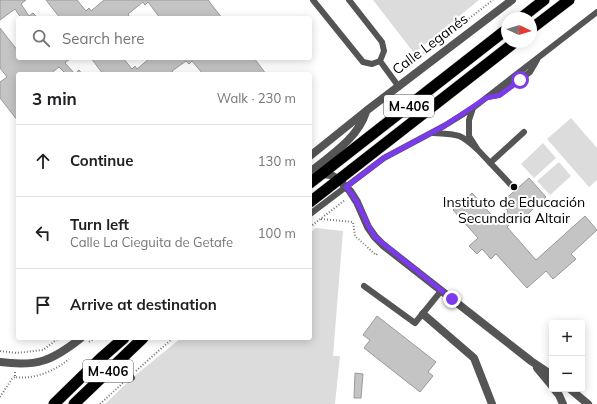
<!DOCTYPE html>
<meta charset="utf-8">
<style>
body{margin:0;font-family:Mulish,sans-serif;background:#f2f2f2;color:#202124}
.controls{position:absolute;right:12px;bottom:12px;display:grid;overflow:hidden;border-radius:4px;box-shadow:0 2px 10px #0003}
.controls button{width:36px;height:36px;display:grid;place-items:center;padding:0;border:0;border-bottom:1px solid #e0e0e0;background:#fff;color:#202124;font:20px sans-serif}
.compass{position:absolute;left:501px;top:12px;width:36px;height:36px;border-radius:50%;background:#fff;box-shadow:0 2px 10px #0003;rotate:94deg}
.stop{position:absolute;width:12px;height:12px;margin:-9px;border:3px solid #7c3aed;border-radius:50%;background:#fff}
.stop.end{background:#7c3aed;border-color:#fff;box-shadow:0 1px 4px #0008}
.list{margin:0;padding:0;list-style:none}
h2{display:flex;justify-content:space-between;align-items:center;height:52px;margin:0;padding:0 16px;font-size:17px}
h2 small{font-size:13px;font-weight:400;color:#757577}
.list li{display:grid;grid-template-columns:26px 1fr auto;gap:12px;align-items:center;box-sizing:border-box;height:72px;padding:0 16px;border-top:1px solid #e0e0e0}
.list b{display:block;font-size:15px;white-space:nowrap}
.list p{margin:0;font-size:13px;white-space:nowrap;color:#757577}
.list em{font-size:13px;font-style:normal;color:#757577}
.icon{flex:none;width:22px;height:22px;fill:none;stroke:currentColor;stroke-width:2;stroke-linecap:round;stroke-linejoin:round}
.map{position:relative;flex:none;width:597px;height:404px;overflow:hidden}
.search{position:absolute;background:#fff;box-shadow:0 2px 10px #0003;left:16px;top:16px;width:296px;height:44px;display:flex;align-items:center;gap:10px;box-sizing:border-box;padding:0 14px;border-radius:4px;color:#757577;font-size:15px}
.panel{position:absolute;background:#fff;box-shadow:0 2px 10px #0003;left:16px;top:72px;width:296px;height:268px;border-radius:4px}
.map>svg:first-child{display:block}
.green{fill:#dcdcdc}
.building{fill:#c4c4c4;stroke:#999}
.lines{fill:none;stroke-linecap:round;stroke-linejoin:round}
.trunk-casing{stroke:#dbdbdb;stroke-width:12}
.path{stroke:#777;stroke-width:2;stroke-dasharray:1 2;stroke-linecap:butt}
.service{stroke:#555;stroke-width:6}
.minor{stroke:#555;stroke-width:8}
.tertiary{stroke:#555;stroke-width:8}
.trunk{stroke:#000;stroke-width:11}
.route{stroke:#7c3aed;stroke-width:5}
.poi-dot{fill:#000;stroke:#fff;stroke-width:1.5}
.labels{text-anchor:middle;stroke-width:4;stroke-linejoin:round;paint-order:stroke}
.shield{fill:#fff;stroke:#4c4c4c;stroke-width:1}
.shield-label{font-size:13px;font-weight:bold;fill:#000}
.street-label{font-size:14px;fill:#000;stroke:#fff}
.poi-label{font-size:14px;fill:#000;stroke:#fff}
</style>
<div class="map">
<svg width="597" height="404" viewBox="0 0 597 404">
<rect width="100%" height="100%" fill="#fff"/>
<!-- green -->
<path class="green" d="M373,0H479L414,53Z
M571,118L597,148V180L589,187L547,139Z
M543,143L556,158L534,178L521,164Z
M559,162L571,176L550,195L537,181Z
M316,228L343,231L333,356H340L335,404H105L132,378L181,338H310V233Z"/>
<!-- building -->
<path class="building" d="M0,0H26L21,4L29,16L33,13L38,18H21L15,9L0,20Z
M46,0H77L86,11L89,8L91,11L104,0H208L222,18H160L148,2L145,5L143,2L128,14L130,18H60Z
M0,28L18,51V58H23L24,59L26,58L29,59L31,58H71L65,63L75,74L79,70L82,74H66L59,67L50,74H18V121L0,98V82L7,77L0,68Z
M91,58H123L132,69L135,66L137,69L150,58H254L266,74H203L192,61L189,64L186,61L172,71L174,74H103Z
M529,178L546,197L519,222L516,219L507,227L536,260L585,216L597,230L571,254L576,259L553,279L546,271L527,288L496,254L491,259L482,249L477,254L469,246L478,238L453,210L472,193L497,221L508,211L501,203Z
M377,316L436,362L428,372L433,376L420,392L364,348L370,340L363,335Z
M355,373L363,374L361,398H354Z"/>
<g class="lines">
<!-- trunk casing -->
<g class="trunk-casing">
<path id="trunk" d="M521,18L544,0
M531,29L569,0
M310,183L507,29
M310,202L515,42
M54,404L100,359L124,338
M74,404L143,338"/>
</g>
<!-- path -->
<path class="path" d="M419,57L493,0
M321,219L353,222L355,236L376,255L378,253
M310,227L345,200
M89,342L95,338
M0,351L16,353L43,350L59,338
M136,371L173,338
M15,372V377C33,380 55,371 69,359
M0,397L12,379L15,377
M100,404L124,382"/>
<!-- service -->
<path class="service" d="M313,0L363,62L372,64L380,61L384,51L382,42L349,0
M380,61L399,87
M487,97L499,95L530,72L537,60
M433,133C457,134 460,133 478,150L469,136V120L473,108
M478,150L511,185
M490,163L524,132
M310,214L384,158L444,126L473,108L597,12
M364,286L415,323L441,291
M118,361L132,378"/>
<!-- minor -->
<path class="minor" d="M310,156L366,111L512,0
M310,172C331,155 358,138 366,112
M423,314L474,358L492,404
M0,362C37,367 52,361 81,338"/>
<!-- tertiary -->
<path class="tertiary" d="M322,174L331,175L339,180L350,191L357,202L368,227L375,237L383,245L531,361L552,375
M537,368L552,386
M554,389L559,395L563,404
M570,389L588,404"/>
<!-- trunk -->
<use href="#trunk" class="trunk"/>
</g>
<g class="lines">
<!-- route -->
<path class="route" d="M452,299L375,237C364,221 360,201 346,187L384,158L444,126L486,98L500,95L520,80"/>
</g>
<!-- markers -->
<circle class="poi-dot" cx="514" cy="187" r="4"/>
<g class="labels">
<!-- shield labels -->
<g class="shield">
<rect x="384" y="95" width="50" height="22" rx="3"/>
<rect x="83" y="360" width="50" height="22" rx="3"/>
</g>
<g class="shield-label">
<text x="409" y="111">M-406</text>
<text x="108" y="376">M-406</text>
</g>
<!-- street labels -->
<g class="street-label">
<text transform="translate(430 44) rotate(-37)" y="5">Calle Leganés</text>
</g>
<!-- poi labels -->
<g class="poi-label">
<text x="514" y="207">Instituto de Educación<tspan x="514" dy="16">Secundaria Altair</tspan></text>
</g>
</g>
</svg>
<div class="controls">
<button>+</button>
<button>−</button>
</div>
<svg class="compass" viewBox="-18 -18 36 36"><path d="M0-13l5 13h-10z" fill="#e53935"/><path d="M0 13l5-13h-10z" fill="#757577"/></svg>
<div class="stop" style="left:520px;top:80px"></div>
<div class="stop end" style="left:452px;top:299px"></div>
<div class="search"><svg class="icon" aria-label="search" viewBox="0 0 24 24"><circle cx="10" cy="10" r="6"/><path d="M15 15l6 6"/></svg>Search here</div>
<section class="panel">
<h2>3 min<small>Walk · 230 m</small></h2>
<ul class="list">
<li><svg class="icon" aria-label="ahead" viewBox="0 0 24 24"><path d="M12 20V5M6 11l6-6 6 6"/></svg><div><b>Continue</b></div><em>130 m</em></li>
<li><svg class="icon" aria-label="left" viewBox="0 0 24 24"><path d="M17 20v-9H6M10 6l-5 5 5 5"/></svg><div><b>Turn left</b><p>Calle La Cieguita de Getafe</p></div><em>100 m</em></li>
<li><svg class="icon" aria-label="arrive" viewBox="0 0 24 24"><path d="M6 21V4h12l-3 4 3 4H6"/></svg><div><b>Arrive at destination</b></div></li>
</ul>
</section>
</div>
